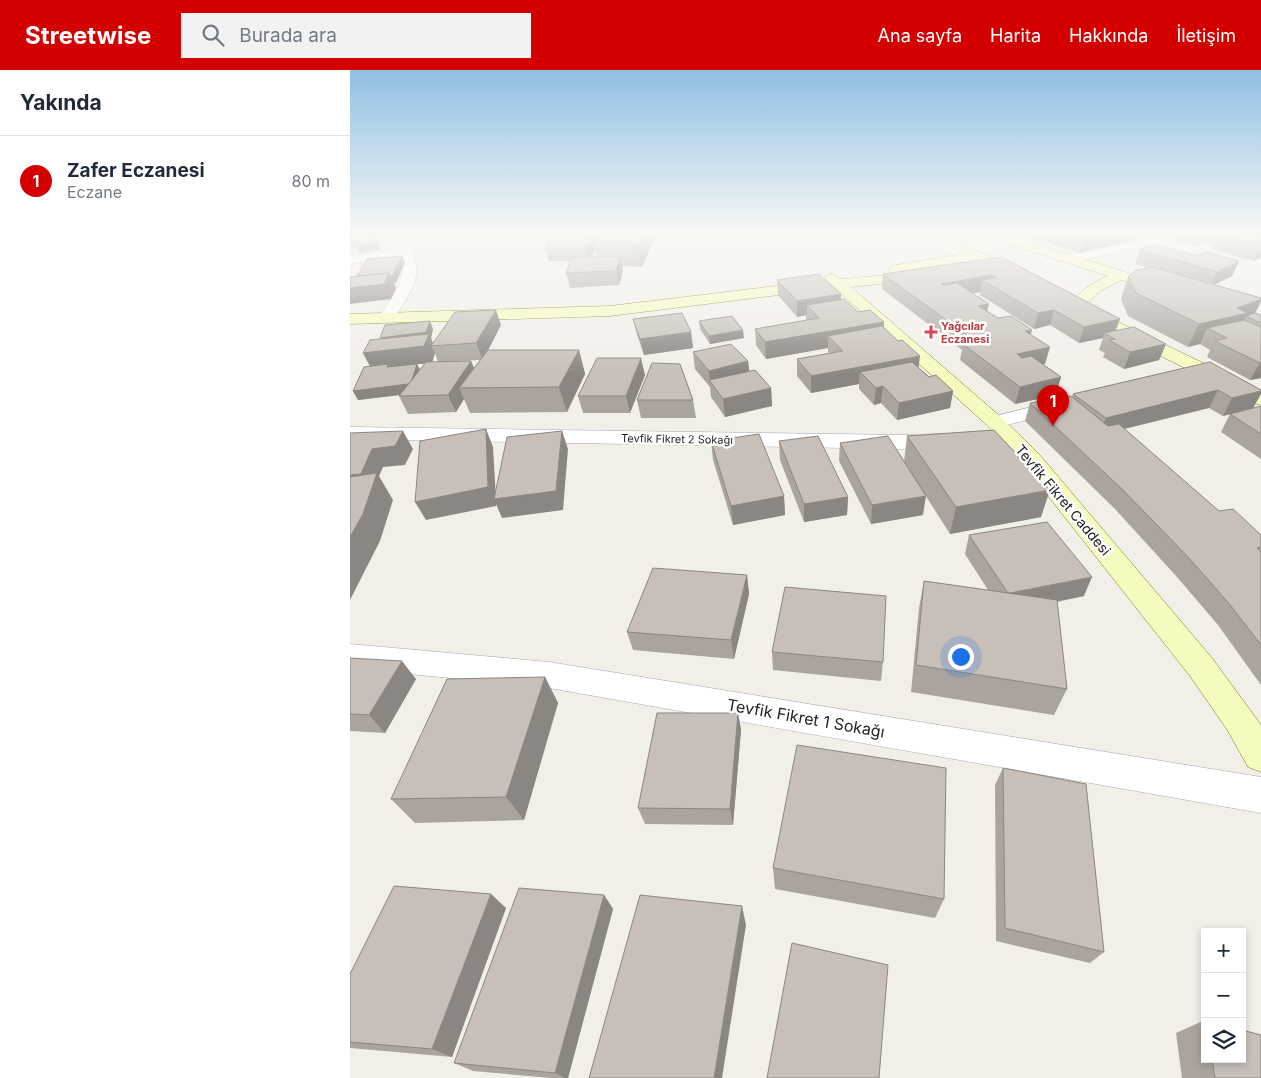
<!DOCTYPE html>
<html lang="tr">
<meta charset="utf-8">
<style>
body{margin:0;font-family:Inter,sans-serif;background:#f2f2f3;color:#1f2937}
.controls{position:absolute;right:15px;bottom:15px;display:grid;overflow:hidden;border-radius:0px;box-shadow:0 2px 8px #0003}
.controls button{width:45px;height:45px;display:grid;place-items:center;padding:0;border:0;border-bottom:1px solid #e0e1e3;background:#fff;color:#1f2937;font:25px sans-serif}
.you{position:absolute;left:610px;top:586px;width:18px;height:18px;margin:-12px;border:4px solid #fff;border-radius:50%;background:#1a73e8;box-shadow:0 0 0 8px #1a73e833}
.badge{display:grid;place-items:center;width:32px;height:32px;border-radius:50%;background:#d40000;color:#fff;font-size:16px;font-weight:700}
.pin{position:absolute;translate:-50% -41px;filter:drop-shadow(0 1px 2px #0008)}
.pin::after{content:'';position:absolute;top:26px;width:18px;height:15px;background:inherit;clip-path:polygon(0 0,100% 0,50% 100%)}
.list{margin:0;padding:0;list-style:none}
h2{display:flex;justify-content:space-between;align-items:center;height:65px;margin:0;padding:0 20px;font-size:21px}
h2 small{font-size:16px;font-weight:400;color:#747a83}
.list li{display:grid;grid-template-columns:32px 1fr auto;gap:15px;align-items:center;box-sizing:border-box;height:90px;padding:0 20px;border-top:1px solid #e0e1e3}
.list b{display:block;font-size:19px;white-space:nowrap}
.list p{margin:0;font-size:16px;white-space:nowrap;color:#747a83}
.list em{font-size:16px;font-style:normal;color:#747a83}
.icon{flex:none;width:28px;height:28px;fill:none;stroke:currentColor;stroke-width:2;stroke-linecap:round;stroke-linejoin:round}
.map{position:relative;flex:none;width:911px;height:1008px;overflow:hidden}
header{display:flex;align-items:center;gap:30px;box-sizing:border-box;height:70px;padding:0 25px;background:#d40000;color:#fff}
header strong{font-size:24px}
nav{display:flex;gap:28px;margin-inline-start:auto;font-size:18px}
.search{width:350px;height:45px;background:#f2f2f3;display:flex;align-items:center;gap:12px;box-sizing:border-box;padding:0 18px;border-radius:0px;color:#747a83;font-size:19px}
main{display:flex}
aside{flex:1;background:#fff}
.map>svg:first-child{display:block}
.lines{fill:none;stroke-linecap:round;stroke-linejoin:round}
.street-casing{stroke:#a9a9a9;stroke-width:1}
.secondary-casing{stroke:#707d05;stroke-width:1}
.street{fill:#fff;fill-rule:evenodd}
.secondary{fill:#f7fabf;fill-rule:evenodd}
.wall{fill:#aba49e;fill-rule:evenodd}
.shaded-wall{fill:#8b8681}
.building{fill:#c7bfb8;stroke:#8b8681}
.health-dot{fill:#e0444e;stroke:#fff;stroke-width:2}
.labels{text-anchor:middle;stroke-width:5;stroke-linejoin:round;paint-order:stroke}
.far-health-label{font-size:11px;font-weight:bold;fill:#be3a42;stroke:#fff;text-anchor:start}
.far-street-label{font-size:11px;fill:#222;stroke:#fff}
.street-label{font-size:14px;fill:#222;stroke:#fff}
.near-street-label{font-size:16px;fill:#222;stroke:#fff}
</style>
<header>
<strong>Streetwise</strong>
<div class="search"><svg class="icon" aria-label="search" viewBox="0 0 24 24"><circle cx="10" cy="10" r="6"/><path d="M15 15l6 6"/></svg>Burada ara</div>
<nav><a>Ana sayfa</a><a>Harita</a><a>Hakkında</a><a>İletişim</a></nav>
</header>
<main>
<aside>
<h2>Yakında<small></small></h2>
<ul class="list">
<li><span class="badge">1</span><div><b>Zafer Eczanesi</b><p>Eczane</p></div><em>80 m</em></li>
</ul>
</aside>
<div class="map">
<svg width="911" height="1008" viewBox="0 0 911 1008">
<rect width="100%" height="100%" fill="#f2efe9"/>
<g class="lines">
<!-- street casing -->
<g class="street-casing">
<path id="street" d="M31,163H45C82,195 65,217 42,251H30L28,248C40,230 58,210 51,188L0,194V186L47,180Z
M814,163H835L833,166L802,175L718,193L711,189L713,186Z
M714,329L721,331L724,335L721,339L645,358L638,356L635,352L638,348Z
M0,357L553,365L593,364L601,365L604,370L601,375L553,379L0,369Z
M0,574L199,592L911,707V743L199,618L0,598Z"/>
</g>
<!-- secondary casing -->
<g class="secondary-casing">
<path id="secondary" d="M576,163H592L671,203L673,206L671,209H661L625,191L546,203L541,202L539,199L541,196L546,195L613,184Z
M632,163H652L819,216L821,219L819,222L814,223L772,210L750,221L735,236L911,321V335L904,333L720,240L718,237C729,221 741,213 758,206L634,166Z
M569,202L574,203L576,206L574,209L501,217L652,348L688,383L862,588L911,655V702L898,697L878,661L840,606L672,393L638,356L485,218L260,246L0,254V244L260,236L476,210L475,208L477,205L482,204L492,209Z"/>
</g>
<!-- street -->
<use href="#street" class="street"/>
<!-- secondary -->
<use href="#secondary" class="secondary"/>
</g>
<!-- wall -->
<path class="wall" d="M0,163L27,167L30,179L10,183L0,175Z
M206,163H307L292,197L272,196L273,201L269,215L220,218L216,203L220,191H199L195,177ZM245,180L247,187L241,188Z
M663,163L788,164L785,170L730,183Z
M911,163V187L904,191L861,179L864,170L844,176L827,171L830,164Z
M790,180L889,191L882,206L864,214L905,243L911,245V308L900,310L857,287L860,280L850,274L838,277L778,246L771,229L778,207L798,198L785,194Z
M651,187L770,249L765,261L816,274L809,290L774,299L753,287L755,283L749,280L753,268L729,273L700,255L684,259L630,225V222L622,223L639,234L637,241L648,248L681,265L695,294H692L706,325L665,334L610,290L612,280L532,219L533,204Z
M427,210L491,224V230L508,242L534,252V257L568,297L579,307L603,321L600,338L547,350L531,333L524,335L509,319V314L461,323L447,306V289L479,283L478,282V278L416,289L406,275L405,259L456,250V245L447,247L428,225Z
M283,249L341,262L343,278L294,285L287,265Z
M349,251L394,268L360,274L350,259Z
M151,255L138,280H229L235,304L217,342L120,343L114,329L106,342L58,344L49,326L50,325L8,330L3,321L20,296L13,283L30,269V268L83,259L81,268L83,273ZM85,283L88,292H82ZM130,290L124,298L121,291H106ZM67,294H75L70,300Z
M343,282L398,291L399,301L421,318L422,336L375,347L361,327L360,317L345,299Z
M860,292L911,320V324L903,338L873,346L859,338L774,359L869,441L911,465V615L868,555L827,507L765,439L675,351L680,333L722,327L723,324Z
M295,305L280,343H233L228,326Z
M287,330H343L346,348H291Z
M911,336V389L871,362L880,344Z
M557,366L691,447L600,464L572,420L573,445L521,454L489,391L490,373L554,392Z
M361,371L434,426L435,445L383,455L363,390Z
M429,371L498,427L497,445L454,452L430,390Z
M619,465L734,526L707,532L717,619L704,645L561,622L569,538L574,511L638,520L615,484Z
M397,505L399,524L384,589L283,580L277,562Z
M422,582L533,592L531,611L423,600Z
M0,588L66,609L35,663L0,661Z
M195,607L208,633L174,750L65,753L41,729Z
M388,643L391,660L383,755L295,754L288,738Z
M653,698L754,882L740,893L646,871L645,715Z
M423,798L594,829L585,848L425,819Z
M254,825L263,839L218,1008H201L123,1001L104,993Z
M156,838L102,987L0,978V904Z
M855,950V989H892L911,1008H832L826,963Z"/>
<!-- shaded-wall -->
<path class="shaded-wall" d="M25,163L30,179L10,183L7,176Z
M244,163H248L250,173L244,176L245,180L239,191L235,177Z
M295,163H307L292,197L288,176Z
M759,163L788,164L785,170L730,183L734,169Z
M867,163H870L866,165L864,170L844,176L847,169Z
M911,176V187L904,191Z
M52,186L55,193L46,213H44L46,218L41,229L0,234V218L39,203Z
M270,186L273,201L269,215L266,201Z
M889,191L882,206L860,217L867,202Z
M642,205L640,215L632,210L630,222L589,229L591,214Z
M491,224L490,240L457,235V245L447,247V231Z
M911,229V232L902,249L896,247L886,266L857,258L850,274L838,277L849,254Z
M639,234L635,249L628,236Z
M146,240L151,255L133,290L126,273Z
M704,240L700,255L684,259L688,243Z
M770,249L764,265L754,263L753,268L729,273L734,257Z
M80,251L83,259L81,268L84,276H81L85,283L82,293L67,294L71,302L65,323L8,330L3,321L22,300L13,283L34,276L30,268Z
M534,252L533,268L478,266V278L416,289L415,272Z
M393,260L394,268L360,274L359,266Z
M682,260L678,276L675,261Z
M341,262L343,278L294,285L290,269Z
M816,274L809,290L774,299L780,282Z
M700,277L695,294L663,301L667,284Z
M229,280L235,304L217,342L209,317Z
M570,286L568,302H510L509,314L461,323V306Z
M291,288L295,305L280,343L276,326Z
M121,291L128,308L109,318L114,329L106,342L98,325Z
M398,291L400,308L360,312L359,301Z
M910,293H911V308L900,310Z
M711,307L706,325L665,334L670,317Z
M533,316L531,333L524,335L526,318Z
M421,318L422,336L375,347L373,329Z
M868,320L859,338L749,365L756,348Z
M603,321L600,338L547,350L549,333Z
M911,321V324L903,338L873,346L882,328Z
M136,359L143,377L146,429L212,361L218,379L213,440L152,448L146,434V436L76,450L65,432Z
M53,361L63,379L55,395L33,397L29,406L43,430L30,471L0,530V405L22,379Z
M700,420L691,447L600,464L606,437Z
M434,426L435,445L383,455L381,436Z
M576,426L573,445L521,454L522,435Z
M498,427L497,445L454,452V434Z
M397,505L399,524L384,589L381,570Z
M742,507L734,526L652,542L658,524Z
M52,591L66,609L35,663L19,645Z
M195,607L208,633L174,750L156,727Z
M388,643L391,660L383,755L380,739Z
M141,824L156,838L102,987L82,979Z
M254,825L263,839L218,1008H215L205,1003Z
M392,836L396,855L372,1008H364Z"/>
<!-- building -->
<path class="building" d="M0,163H24L26,172L7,176L0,171Z
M206,163H244L235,177H195Z
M252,163H295L288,176H244Z
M713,163H759L734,169Z
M769,163H787L788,164L768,167Z
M833,163H867L847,169L830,164Z
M871,163H908L911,164V176L866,165Z
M804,174L847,186L856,182L889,191L867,202L790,180Z
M52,186L42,206H40L39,203L7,206L17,189Z
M270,186L266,201L216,203L221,188Z
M651,187L770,249L734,257L704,240L688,243L632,210L646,208L642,205L591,214L594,215L607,213L639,234L628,236L648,248L661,246L682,260L675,261L700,277L667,284L672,288L681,286L711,307L670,317L613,274L625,271L533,204Z
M803,197L911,228V229L887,238L898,243L849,254L786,223L778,207L786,200Z
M39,203L34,214L0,218V207Z
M469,204L491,224L447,231L427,210Z
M494,229L508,242L520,240L534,252L415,272L405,259L469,248L457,235Z
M146,240L126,273L81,276L105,242Z
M332,243L341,262L290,269L283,249Z
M905,243L911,245V253L896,246Z
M382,246L393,260L359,266L349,251Z
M894,250L911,257V293H910L865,271L877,268L857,258Z
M80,251L76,262L30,268L35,255Z
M532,256L548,271L552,270L570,286L461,306L447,289L493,281L478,266Z
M784,257L816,274L780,282L759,270L765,269L754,263Z
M79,264L74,276L13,283L20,270Z
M381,274L398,291L359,301L343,282Z
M138,280H229L209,317L109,318Z
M247,288H291L276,326H228Z
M121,291L98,325L49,326L76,292Z
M562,292L579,307L586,305L603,321L549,333L533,316L526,318L510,302Z
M860,292L911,320V321L882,328L868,320L756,348L723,324Z
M302,293L330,294L343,330H287Z
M38,294L37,297L67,294L62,310L58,314L3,321L14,297Z
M405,300L421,318L373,329L359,310Z
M721,326L758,356L769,354L869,441L883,439L911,465V477L907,478L911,482V575L881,536L839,488L773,420L680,333Z
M911,336V364L880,344Z
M136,359L138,417L65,432L70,371Z
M644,360L700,420L606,437L557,366Z
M53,361L45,376L22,379L11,404L0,405V363Z
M212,361L206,421L144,429L157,367Z
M409,364L434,426L381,436L361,371Z
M468,366L498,427L454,434L429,371Z
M538,366L576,426L522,435L490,373Z
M27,403L13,444L0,467V407Z
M697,452L742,507L660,523H658L619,465Z
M303,498L397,505L381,570L277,562Z
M574,511L707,530L717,619L566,595Z
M435,517L536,526L533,592L422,582Z
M0,588L52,591L19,645L0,644Z
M195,607L156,727L41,729L97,609Z
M307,643H388L380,739L288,738Z
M447,675L596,698L594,829L423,798Z
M653,698L736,714L754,882L655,858Z
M44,816L141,824L82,979L0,972V904Z
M169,818L254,825L205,1003L104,993Z
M290,825L392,836L364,1008H239Z
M442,873L538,895L529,1008H417Z
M892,960L911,965V1008H865L862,989H892Z"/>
<!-- sky -->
<linearGradient id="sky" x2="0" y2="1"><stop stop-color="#8fc0e4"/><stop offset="0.54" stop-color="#f9f8f5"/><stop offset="1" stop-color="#f9f8f5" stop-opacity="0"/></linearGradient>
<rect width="911" height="304" fill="url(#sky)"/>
<!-- markers -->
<path class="health-dot" d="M578.5 254.5h5v5h5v5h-5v5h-5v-5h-5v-5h5z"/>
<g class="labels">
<!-- far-health labels -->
<g class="far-health-label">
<text x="591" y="260">Yağcılar<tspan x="591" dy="13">Eczanesi</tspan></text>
</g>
<!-- far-street labels -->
<g class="far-street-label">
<text transform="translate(327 369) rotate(1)" y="4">Tevfik Fikret 2 Sokağı</text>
</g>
<!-- street labels -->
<g class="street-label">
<text transform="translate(713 430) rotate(50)" y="5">Tevfik Fikret Caddesi</text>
</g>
<!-- near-street labels -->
<g class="near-street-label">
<text transform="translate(456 648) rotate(10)" y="6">Tevfik Fikret 1 Sokağı</text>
</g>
</g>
</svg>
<div class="controls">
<button>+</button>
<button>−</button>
<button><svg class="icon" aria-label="layers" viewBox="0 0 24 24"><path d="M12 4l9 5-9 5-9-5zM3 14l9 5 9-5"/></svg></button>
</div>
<div class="you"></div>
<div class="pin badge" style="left:703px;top:356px">1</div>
</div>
</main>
